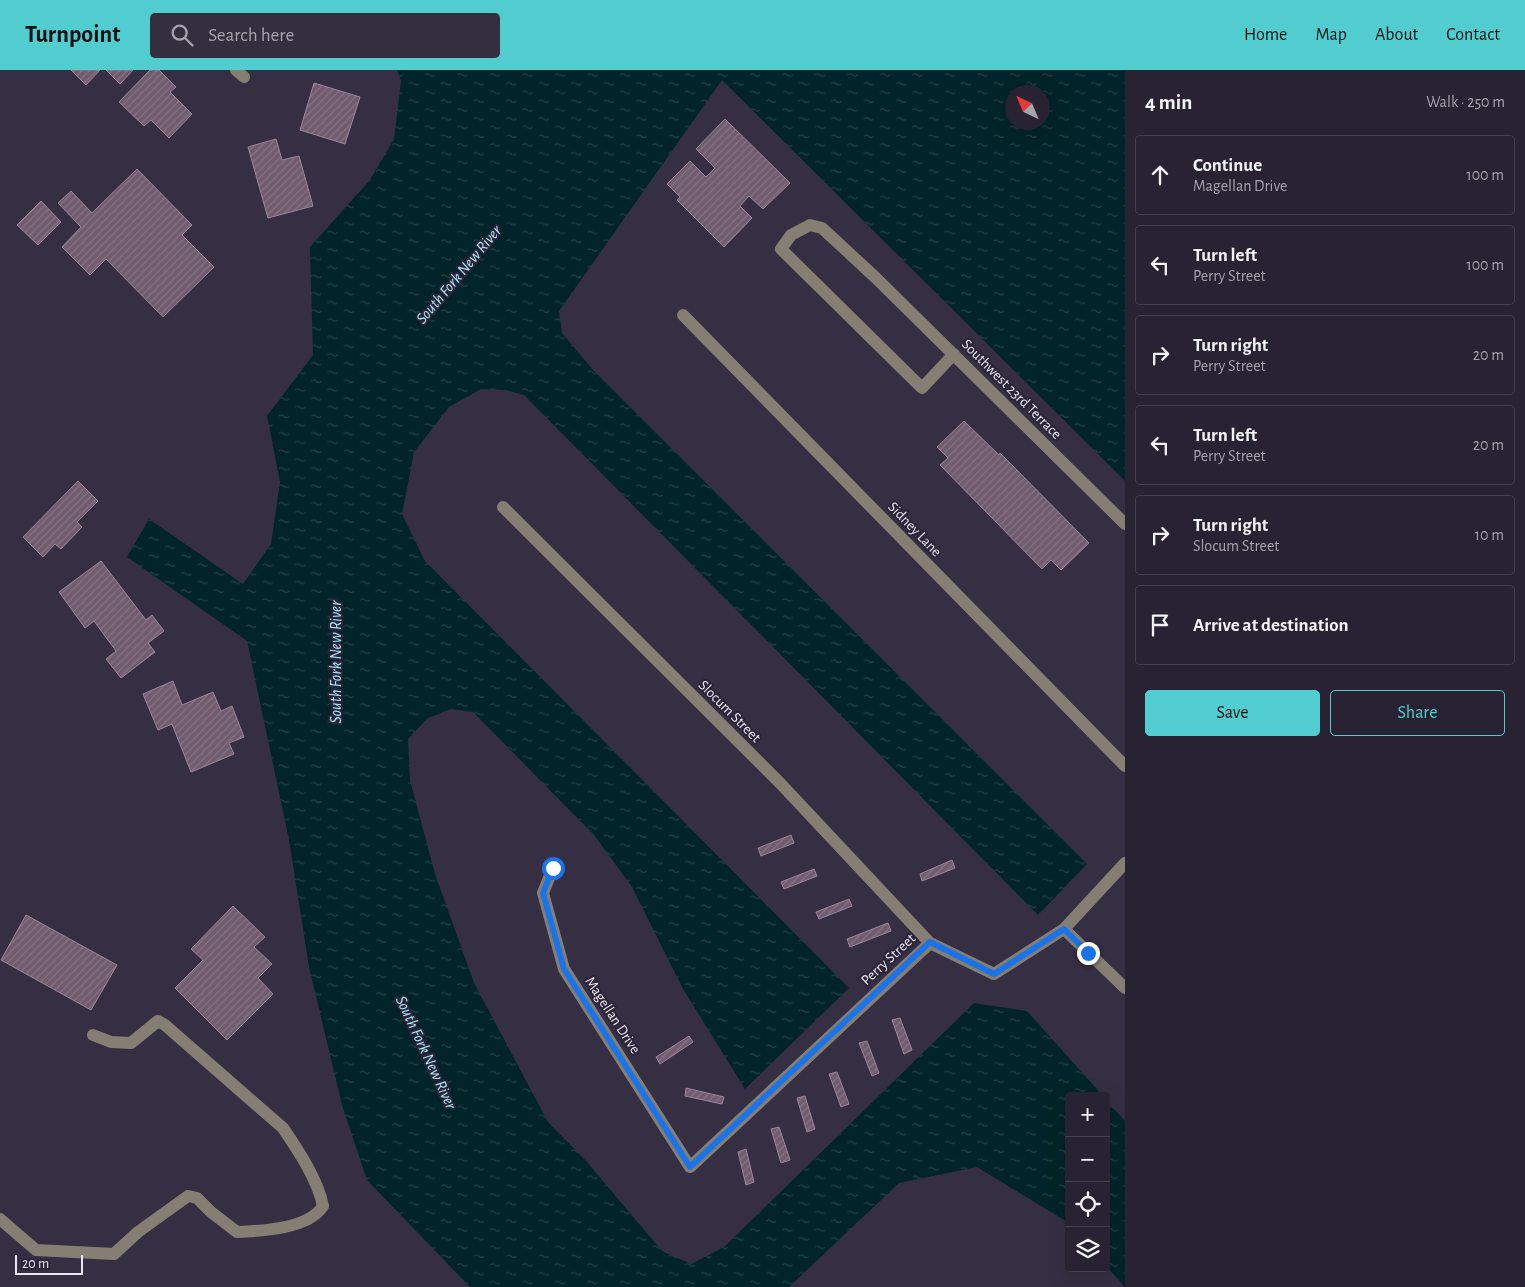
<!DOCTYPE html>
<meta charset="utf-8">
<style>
body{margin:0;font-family:"Alegreya Sans",sans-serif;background:#342f3e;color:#f1f3f6}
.controls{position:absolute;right:15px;bottom:15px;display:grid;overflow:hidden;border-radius:5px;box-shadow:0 5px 20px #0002}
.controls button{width:45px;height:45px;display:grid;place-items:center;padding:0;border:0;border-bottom:1px solid #443f4d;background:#282232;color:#f1f3f6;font:25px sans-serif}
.compass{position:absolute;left:1005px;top:15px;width:45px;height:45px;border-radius:50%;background:#282232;box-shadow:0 5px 20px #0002;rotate:316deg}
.scale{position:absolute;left:15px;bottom:12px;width:68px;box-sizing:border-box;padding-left:5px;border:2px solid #eae5f3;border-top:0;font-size:14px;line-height:18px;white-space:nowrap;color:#eae5f3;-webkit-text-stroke:4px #2c2439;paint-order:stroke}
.stop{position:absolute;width:15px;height:15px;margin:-11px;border:4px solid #1a73e8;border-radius:50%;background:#fff}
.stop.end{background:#1a73e8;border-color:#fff;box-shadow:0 1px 5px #0008}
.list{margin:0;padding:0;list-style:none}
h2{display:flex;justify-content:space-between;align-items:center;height:65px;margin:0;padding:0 20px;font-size:21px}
h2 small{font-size:16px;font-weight:400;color:#a5a4ac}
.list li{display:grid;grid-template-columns:32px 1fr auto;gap:15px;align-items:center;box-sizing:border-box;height:80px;margin:0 10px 10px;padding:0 10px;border:1px solid #443f4d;border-radius:5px}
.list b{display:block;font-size:19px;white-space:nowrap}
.list p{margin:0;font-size:16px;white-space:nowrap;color:#a5a4ac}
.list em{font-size:16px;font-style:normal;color:#a5a4ac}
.actions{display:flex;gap:10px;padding:15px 20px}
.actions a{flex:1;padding:11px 0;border:1px solid #52cdcf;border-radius:5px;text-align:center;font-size:18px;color:#52cdcf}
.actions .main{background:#52cdcf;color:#111}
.icon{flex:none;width:28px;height:28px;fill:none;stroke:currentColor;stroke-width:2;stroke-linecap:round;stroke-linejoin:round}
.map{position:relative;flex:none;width:1125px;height:1217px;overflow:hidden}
header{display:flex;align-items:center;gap:30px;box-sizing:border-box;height:70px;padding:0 25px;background:#52cdcf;color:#111}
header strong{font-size:24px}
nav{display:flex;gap:28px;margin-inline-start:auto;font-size:18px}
.search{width:350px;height:45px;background:#342f3e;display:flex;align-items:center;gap:12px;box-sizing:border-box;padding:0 18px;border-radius:5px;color:#a5a4ac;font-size:19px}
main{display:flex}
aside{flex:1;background:#282232}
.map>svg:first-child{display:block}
.water{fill:url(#water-ripples);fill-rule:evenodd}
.building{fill:url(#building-hatch);stroke:#9c8699}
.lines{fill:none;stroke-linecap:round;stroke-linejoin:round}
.minor{stroke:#847e73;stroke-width:12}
.route{stroke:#1a73e8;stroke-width:6}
.labels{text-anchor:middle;stroke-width:4;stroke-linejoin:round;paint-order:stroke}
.street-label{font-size:15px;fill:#eae5f3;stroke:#2c2439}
.water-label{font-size:16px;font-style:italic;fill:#a7ecf8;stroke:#2c2439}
</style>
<header>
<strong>Turnpoint</strong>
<div class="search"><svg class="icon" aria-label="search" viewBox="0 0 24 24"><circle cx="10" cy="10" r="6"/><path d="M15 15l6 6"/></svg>Search here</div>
<nav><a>Home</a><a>Map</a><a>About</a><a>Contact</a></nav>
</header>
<main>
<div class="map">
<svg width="1125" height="1217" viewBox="0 0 1125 1217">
<defs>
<pattern id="water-ripples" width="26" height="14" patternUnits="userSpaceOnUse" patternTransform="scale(1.25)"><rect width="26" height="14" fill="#002429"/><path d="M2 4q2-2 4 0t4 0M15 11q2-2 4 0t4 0" fill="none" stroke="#254448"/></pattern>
<pattern id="building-hatch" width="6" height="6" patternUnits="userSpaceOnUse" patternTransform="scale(1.25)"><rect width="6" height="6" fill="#715c6f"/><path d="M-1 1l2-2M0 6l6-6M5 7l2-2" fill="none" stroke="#857384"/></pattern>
</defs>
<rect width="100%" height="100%" fill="#362e43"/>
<!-- water -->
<path class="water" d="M397,0H1125V411L722,10L559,241L562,263L594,301L1087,794L1038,845L524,325L505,320L481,319L449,337L414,382L402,444L425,491L849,918L745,1019L683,919L632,817L594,765L473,642L451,639L428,648L408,669L410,710L435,804L474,913L548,1052L587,1092L662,1181L691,1194L724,1177L974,933L1027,941L1103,1026H1069V1153L977,1097L899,1113L789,1217H470L367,1110L342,1035L309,897L289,770L247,571L127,487L149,449L243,514L271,474L280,412L267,346L313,285L310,177L370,110L394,69L401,11ZM1012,22H1042V52H1012Z
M1106,1030L1125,1051V1217L1106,1196Z"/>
<!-- building -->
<path class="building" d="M71,0H100L86,15Z
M106,0H133L120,14Z
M150,0H159L176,17L170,22L192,44L169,68L151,50L144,56L119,32Z
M314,13L360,27L345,74L300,60Z
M725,49L790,113L763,139L749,126L740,136L752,148L724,177L677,130L680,127L667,114L690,91L706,107L715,98L696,79Z
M276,69L282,90L299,86L313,136L268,148L248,77Z
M137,99L192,155L182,165L214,197L163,247L106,189L90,205L62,177L81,157L58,133L71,121L92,143Z
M41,131L61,152L38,175L17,155Z
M964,351L999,385L1000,383L1089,473L1061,500L1051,490L1042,499L940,395L948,388L937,377Z
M78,411L98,431L77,452L82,457L61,479L55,474L43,487L23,467Z
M101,491L146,550L152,545L164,561L148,573L155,582L121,608L106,589L116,581L94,551L85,558L59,522Z
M173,611L182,635L213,622L221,641L232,636L244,667L229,673L234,684L191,702L172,654L158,660L143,624Z
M791,765L794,773L761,786L758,778Z
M952,790L955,798L922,811L920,804Z
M814,799L817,806L784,819L781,812Z
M849,829L852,836L819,849L816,842Z
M233,836L265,867L254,877L272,894L258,908L273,924L227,970L175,918L203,890L191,879Z
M26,845L117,895L91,940L1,890Z
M888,853L891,861L850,877L847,869Z
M900,948L912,980L904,984L892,950Z
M689,966L693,972L660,994L656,987Z
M867,971L879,1003L872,1006L859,973Z
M837,1002L849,1034L841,1037L829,1004Z
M686,1018L724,1027L722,1034L685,1026Z
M805,1026L815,1059L807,1062L797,1028Z
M779,1057L790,1090L781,1093L771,1059Z
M746,1079L754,1112L746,1115L738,1082Z"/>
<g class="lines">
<!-- minor -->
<path class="minor" d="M236,0L244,7
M683,245L1125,696
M954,284L922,318L781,179L791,165L810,155L822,158L876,208L1125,454
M503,437L780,713L930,873
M553,798L543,823L564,899L690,1097L930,873L994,904L1064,859L1125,793
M1064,859L1125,918
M0,1149L36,1180L114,1184L138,1162L188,1126L197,1128L211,1142L237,1162C261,1161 309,1159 323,1136C318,1110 298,1080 283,1058L165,955L158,951L131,973L111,972L93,965"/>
</g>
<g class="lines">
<!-- route -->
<path class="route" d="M553,798L543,823L564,899L690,1097L930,872L994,904L1064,859L1088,883"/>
</g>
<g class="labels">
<!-- street labels -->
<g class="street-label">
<text transform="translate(1012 319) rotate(45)" y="5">Southwest 23rd Terrace</text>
<text transform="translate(915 459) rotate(46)" y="5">Sidney Lane</text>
<text transform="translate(730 641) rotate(45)" y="5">Slocum Street</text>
<text transform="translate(888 889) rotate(-43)" y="5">Perry Street</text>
<text transform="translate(613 945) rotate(57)" y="5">Magellan Drive</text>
</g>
<!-- water labels -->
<g class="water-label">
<text transform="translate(458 204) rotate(-50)" y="6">South Fork New River</text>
<text transform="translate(335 592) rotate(-90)" y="6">South Fork New River</text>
<text transform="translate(427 982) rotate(65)" y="6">South Fork New River</text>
</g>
</g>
</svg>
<div class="controls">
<button>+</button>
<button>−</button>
<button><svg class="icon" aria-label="locate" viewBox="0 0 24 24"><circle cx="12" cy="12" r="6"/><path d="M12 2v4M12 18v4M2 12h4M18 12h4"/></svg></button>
<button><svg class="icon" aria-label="layers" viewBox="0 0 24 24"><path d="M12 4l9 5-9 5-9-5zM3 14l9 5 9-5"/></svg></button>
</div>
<svg class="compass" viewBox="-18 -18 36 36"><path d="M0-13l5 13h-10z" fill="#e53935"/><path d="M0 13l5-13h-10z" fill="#a5a4ac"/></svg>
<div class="scale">20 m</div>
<div class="stop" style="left:553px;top:798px"></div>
<div class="stop end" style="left:1088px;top:883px"></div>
</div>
<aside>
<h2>4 min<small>Walk · 250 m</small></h2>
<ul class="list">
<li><svg class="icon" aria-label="ahead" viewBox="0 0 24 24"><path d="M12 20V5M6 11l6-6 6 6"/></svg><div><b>Continue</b><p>Magellan Drive</p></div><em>100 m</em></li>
<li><svg class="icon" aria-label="left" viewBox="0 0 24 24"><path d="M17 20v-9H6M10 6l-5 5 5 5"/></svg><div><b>Turn left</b><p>Perry Street</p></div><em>100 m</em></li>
<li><svg class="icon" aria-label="right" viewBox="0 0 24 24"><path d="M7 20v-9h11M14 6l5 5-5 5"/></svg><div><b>Turn right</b><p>Perry Street</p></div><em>20 m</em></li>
<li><svg class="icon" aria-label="left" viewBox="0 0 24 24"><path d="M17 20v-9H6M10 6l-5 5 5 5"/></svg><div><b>Turn left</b><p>Perry Street</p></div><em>20 m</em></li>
<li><svg class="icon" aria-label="right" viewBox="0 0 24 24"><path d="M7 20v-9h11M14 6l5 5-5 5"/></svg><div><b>Turn right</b><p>Slocum Street</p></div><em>10 m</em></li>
<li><svg class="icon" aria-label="arrive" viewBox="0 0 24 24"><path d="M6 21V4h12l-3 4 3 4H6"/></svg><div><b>Arrive at destination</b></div></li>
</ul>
<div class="actions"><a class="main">Save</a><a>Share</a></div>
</aside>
</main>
